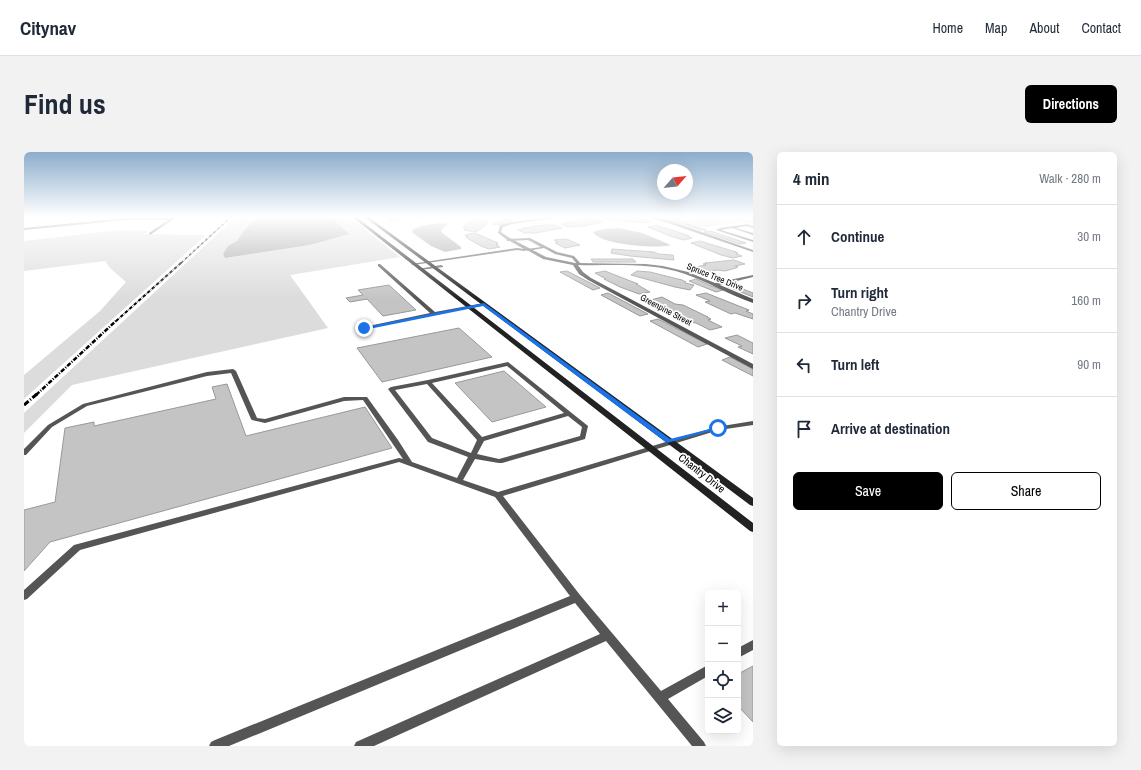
<!DOCTYPE html>
<meta charset="utf-8">
<style>
body{margin:0;font-family:"Archivo Narrow",sans-serif;background:#f2f2f3;color:#1f2937}
.controls{position:absolute;right:12px;bottom:12px;display:grid;overflow:hidden;border-radius:6px;box-shadow:0 4px 16px #0002}
.controls button{width:36px;height:36px;display:grid;place-items:center;padding:0;border:0;border-bottom:1px solid #e0e1e3;background:#fff;color:#1f2937;font:20px sans-serif}
.compass{position:absolute;left:633px;top:12px;width:36px;height:36px;border-radius:50%;background:#fff;box-shadow:0 4px 16px #0002;rotate:63deg}
.stop{position:absolute;width:12px;height:12px;margin:-9px;border:3px solid #1a73e8;border-radius:50%;background:#fff}
.stop.end{background:#1a73e8;border-color:#fff;box-shadow:0 1px 4px #0008}
.list{margin:0;padding:0;list-style:none}
h2{display:flex;justify-content:space-between;align-items:center;height:52px;margin:0;padding:0 16px;font-size:17px}
h2 small{font-size:13px;font-weight:400;color:#747a83}
.list li{display:grid;grid-template-columns:26px 1fr auto;gap:12px;align-items:center;box-sizing:border-box;height:64px;padding:0 16px;border-top:1px solid #e0e1e3}
.list b{display:block;font-size:15px;white-space:nowrap}
.list p{margin:0;font-size:13px;white-space:nowrap;color:#747a83}
.list em{font-size:13px;font-style:normal;color:#747a83}
.actions{display:flex;gap:8px;padding:12px 16px}
.actions a{flex:1;padding:9px 0;border:1px solid #000;border-radius:6px;text-align:center;font-size:14px;color:#000}
.actions .main{background:#000;color:#fff}
.icon{flex:none;width:22px;height:22px;fill:none;stroke:currentColor;stroke-width:2;stroke-linecap:round;stroke-linejoin:round}
.map{position:relative;flex:none;width:729px;height:594px;overflow:hidden;border-radius:6px}
header{display:flex;align-items:center;gap:24px;box-sizing:border-box;height:56px;padding:0 20px;background:#fff;border-bottom:1px solid #e0e1e3}
header strong{font-size:19px}
nav{display:flex;gap:22px;margin-inline-start:auto;font-size:14px}
.intro{display:flex;align-items:center;justify-content:space-between;box-sizing:border-box;height:96px;padding:0 24px}
h1{margin:0;font-size:28px}
.button{padding:10px 18px;border-radius:6px;background:#000;color:#fff;font-size:14px;font-weight:700}
main{display:flex;gap:24px;padding:0 24px}
aside{flex:1;background:#fff;border-radius:6px;box-shadow:0 4px 16px #0002}
.map>svg:first-child{display:block}
.green{fill:#dcdcdc}
.water{fill:#a3a3a3}
.building{fill:#c4c4c4;stroke:#999}
.lines{fill:none;stroke-linecap:round;stroke-linejoin:round}
.lane{fill:#555;fill-rule:evenodd}
.street{fill:#555;fill-rule:evenodd}
.secondary{fill:#222;fill-rule:evenodd}
.rail-far3{stroke:#000;stroke-width:1.5;stroke-dasharray:3 1 0.5 1;stroke-linecap:butt}
.rail-far2{stroke:#000;stroke-width:2;stroke-dasharray:3.5 1 0.5 1;stroke-linecap:butt}
.rail-far1{stroke:#000;stroke-width:2.5;stroke-dasharray:4.5 1.5 1 1.5;stroke-linecap:butt}
.rail{stroke:#000;stroke-width:3;stroke-dasharray:6 2 1 2;stroke-linecap:butt}
.route{fill:#1a73e8}
.labels{text-anchor:middle;stroke-width:3.5;stroke-linejoin:round;paint-order:stroke}
.far-street-label{font-size:9px;fill:#000;stroke:#fff}
.street-label{font-size:11px;fill:#000;stroke:#fff}
</style>
<header>
<strong>Citynav</strong>
<nav><a>Home</a><a>Map</a><a>About</a><a>Contact</a></nav>
</header>
<div class="intro"><h1>Find us</h1><a class="button">Directions</a></div>
<main>
<div class="map">
<svg width="729" height="594" viewBox="0 0 729 594">
<rect width="100%" height="100%" fill="#fff"/>
<!-- green -->
<path class="green" d="M213,64H235L221,77L213,89L204,95L199,102L201,106L286,93L324,82L306,64H324L376,105L266,123L304,176L48,233L0,281V261Z
M642,64H722L717,65L729,69V72L719,69L679,76Z
M96,78L124,79L120,82L182,83L0,247V223L76,159L102,130L86,116L81,109L0,119V89Z"/>
<!-- water -->
<path class="water" d="M235,64H306L325,82L286,93L201,106L199,102L204,94L213,89L221,77Z
M416,71L424,72L418,77L417,80L437,95V97L421,100L407,94L389,81L388,78L397,74Z
M595,76L618,81L647,93C634,97 576,93 569,80L580,77Z"/>
<!-- building -->
<path class="building" d="M359,64H371L377,68L368,69Z
M384,64H415L388,67Z
M471,64H504L475,66Z
M579,64L614,66L624,68V71L588,68L578,67Z
M451,67L463,68L462,69L464,71L457,77L451,80L440,78L441,77L439,75L446,69Z
M483,67L488,69L475,73L469,72Z
M557,67H572L579,70L560,74L544,75L537,72Z
M649,67L682,78H676L645,68Z
M520,73H531L538,76L512,81H501L494,78L499,77L498,76H500Z
M632,73L663,83H662L665,84H663L668,86L660,88L649,85L624,75Z
M686,79L722,91L716,92L680,80Z
M451,81L474,91L472,92L474,93H472L476,95L465,97L457,94L443,86H444L442,85H444L441,83Z
M540,87L545,88L556,93L541,96L531,91L534,90L530,88Z
M676,89L712,100H711L714,101L712,102L718,104L709,106L697,103L667,91Z
M588,97L630,100L634,102L649,103L650,108L606,104L587,101Z
M567,107H609L612,110H569Z
M710,108L721,112L711,114L714,115L712,116L701,119L693,118L683,120L671,115L682,113L679,112L683,111H681Z
M543,119L576,136L569,138L536,120Z
M581,119L614,132H612L626,140L615,142L596,135L580,127H582L571,121Z
M613,119L626,120L658,128L662,130L661,131L670,133L666,138L651,135L607,123Z
M672,127L685,133L699,138L692,140L665,129Z
M365,133L392,158L359,164L343,147L326,150L322,146L339,143L334,138Z
M709,133L729,141V145L702,134Z
M584,141L624,162L616,164L577,143Z
M682,141L725,158L722,159L729,162V167L711,161L707,162L681,150L686,149L672,143Z
M638,145L651,152L659,153L684,165H683L687,167L684,168L698,175L686,178L672,171L664,170L639,157H641L637,155L640,154L627,148Z
M634,167L683,192L674,195L626,169Z
M435,176L468,205L358,230L333,196Z
M713,183L729,191V202L714,195L718,194L701,186Z
M706,205L729,217V224L698,208Z
M480,219L522,255L468,270L431,231Z
M203,232L222,284L341,255L368,296L26,390L0,419V358L31,350L41,276L70,270V274L192,247L188,235Z
M729,514V570L714,554V522Z"/>
<g class="lines">
<!-- lane -->
<path class="lane" d="M723,72L729,74V76L722,74L712,76L729,81V83L708,76L697,78L729,88V90L692,78L696,76Z
M506,86L533,100L550,104L557,112L554,113L548,106L531,102L520,96L503,99V97L517,95L504,88L484,89L482,88L484,87Z
M354,112H356L411,160L460,151L462,152L460,153L338,177V176L340,175L406,161L354,114Z
M484,210L564,274L561,287L478,311H475L451,307L439,328L474,340L692,275L729,269V273L695,278L479,344L556,443L637,539L684,513V524L644,547L680,590L682,594H668L582,489L350,594H330L332,590L576,482L551,451L205,594H185L187,590L191,588L546,444L471,345L375,310L56,398L3,447L0,448V438L50,393L375,306L379,307L339,248L320,249L241,271L228,268L227,267L207,221L183,224L63,254L28,275L2,303H0V297L24,273L59,252L183,220L209,217L212,219L233,266L241,267L320,245H343L374,288L388,310L433,326L444,305L404,290L364,237L367,235L404,228ZM483,214L540,261L458,285L408,231ZM403,232L453,288L447,301L408,286L371,238ZM544,264L558,275L556,284L475,307L453,302L460,289Z
M729,488V498L714,506V496Z"/>
<!-- street -->
<path class="street" d="M150,64H154L126,83L125,81L144,68H102L0,78V76L102,66H147Z
M539,64H546L488,72L479,75L477,80L484,85L522,105L551,111L622,112L639,114L664,120L691,131L729,123V125L696,133L729,147V151C706,143 684,130 661,122C627,110 589,114 554,113L559,120L567,126L729,212V217L564,128L555,122L549,113L519,107L503,98L501,99L493,98L389,113L387,112L493,96L500,97L482,87L474,81L476,73L488,70Z
M620,64H624L643,68L729,98V100L641,70Z
M417,113L419,114V115L396,118L394,117Z"/>
<!-- secondary -->
<path class="secondary" d="M327,64H331L729,371V380L726,379Z
M339,64H343L729,346V354L726,353Z"/>
<!-- rail-far3 -->
<path class="rail-far3" d="M157,111L208,64"/>
<!-- rail-far2 -->
<path class="rail-far2" d="M92,169L158,110"/>
<!-- rail-far1 -->
<path class="rail-far1" d="M12,243L93,168"/>
<!-- rail -->
<path class="rail" d="M0,253L13,242"/>
</g>
<!-- sky -->
<linearGradient id="sky" x2="0" y2="1"><stop stop-color="#8cadcc"/><stop offset="0.44" stop-color="#fff"/><stop offset="1" stop-color="#fff" stop-opacity="0"/></linearGradient>
<rect width="729" height="147" fill="url(#sky)"/>
<!-- route -->
<path class="route" d="M460,151L646,287L694,275L697,276L643,291L459,154L340,178L337,176Z"/>
<g class="labels">
<!-- far-street labels -->
<g class="far-street-label">
<text transform="translate(691 125) rotate(22)" y="3">Spruce Tree Drive</text>
<text transform="translate(642 158) rotate(28)" y="3">Greenpine Street</text>
</g>
<!-- street labels -->
<g class="street-label">
<text transform="translate(678 321) rotate(38)" y="4">Chantry Drive</text>
</g>
</g>
</svg>
<div class="controls">
<button>+</button>
<button>−</button>
<button><svg class="icon" aria-label="locate" viewBox="0 0 24 24"><circle cx="12" cy="12" r="6"/><path d="M12 2v4M12 18v4M2 12h4M18 12h4"/></svg></button>
<button><svg class="icon" aria-label="layers" viewBox="0 0 24 24"><path d="M12 4l9 5-9 5-9-5zM3 14l9 5 9-5"/></svg></button>
</div>
<svg class="compass" viewBox="-18 -18 36 36"><path d="M0-13l5 13h-10z" fill="#e53935"/><path d="M0 13l5-13h-10z" fill="#747a83"/></svg>
<div class="stop" style="left:694px;top:276px"></div>
<div class="stop end" style="left:340px;top:176px"></div>
</div>
<aside>
<h2>4 min<small>Walk · 280 m</small></h2>
<ul class="list">
<li><svg class="icon" aria-label="ahead" viewBox="0 0 24 24"><path d="M12 20V5M6 11l6-6 6 6"/></svg><div><b>Continue</b></div><em>30 m</em></li>
<li><svg class="icon" aria-label="right" viewBox="0 0 24 24"><path d="M7 20v-9h11M14 6l5 5-5 5"/></svg><div><b>Turn right</b><p>Chantry Drive</p></div><em>160 m</em></li>
<li><svg class="icon" aria-label="left" viewBox="0 0 24 24"><path d="M17 20v-9H6M10 6l-5 5 5 5"/></svg><div><b>Turn left</b></div><em>90 m</em></li>
<li><svg class="icon" aria-label="arrive" viewBox="0 0 24 24"><path d="M6 21V4h12l-3 4 3 4H6"/></svg><div><b>Arrive at destination</b></div></li>
</ul>
<div class="actions"><a class="main">Save</a><a>Share</a></div>
</aside>
</main>
